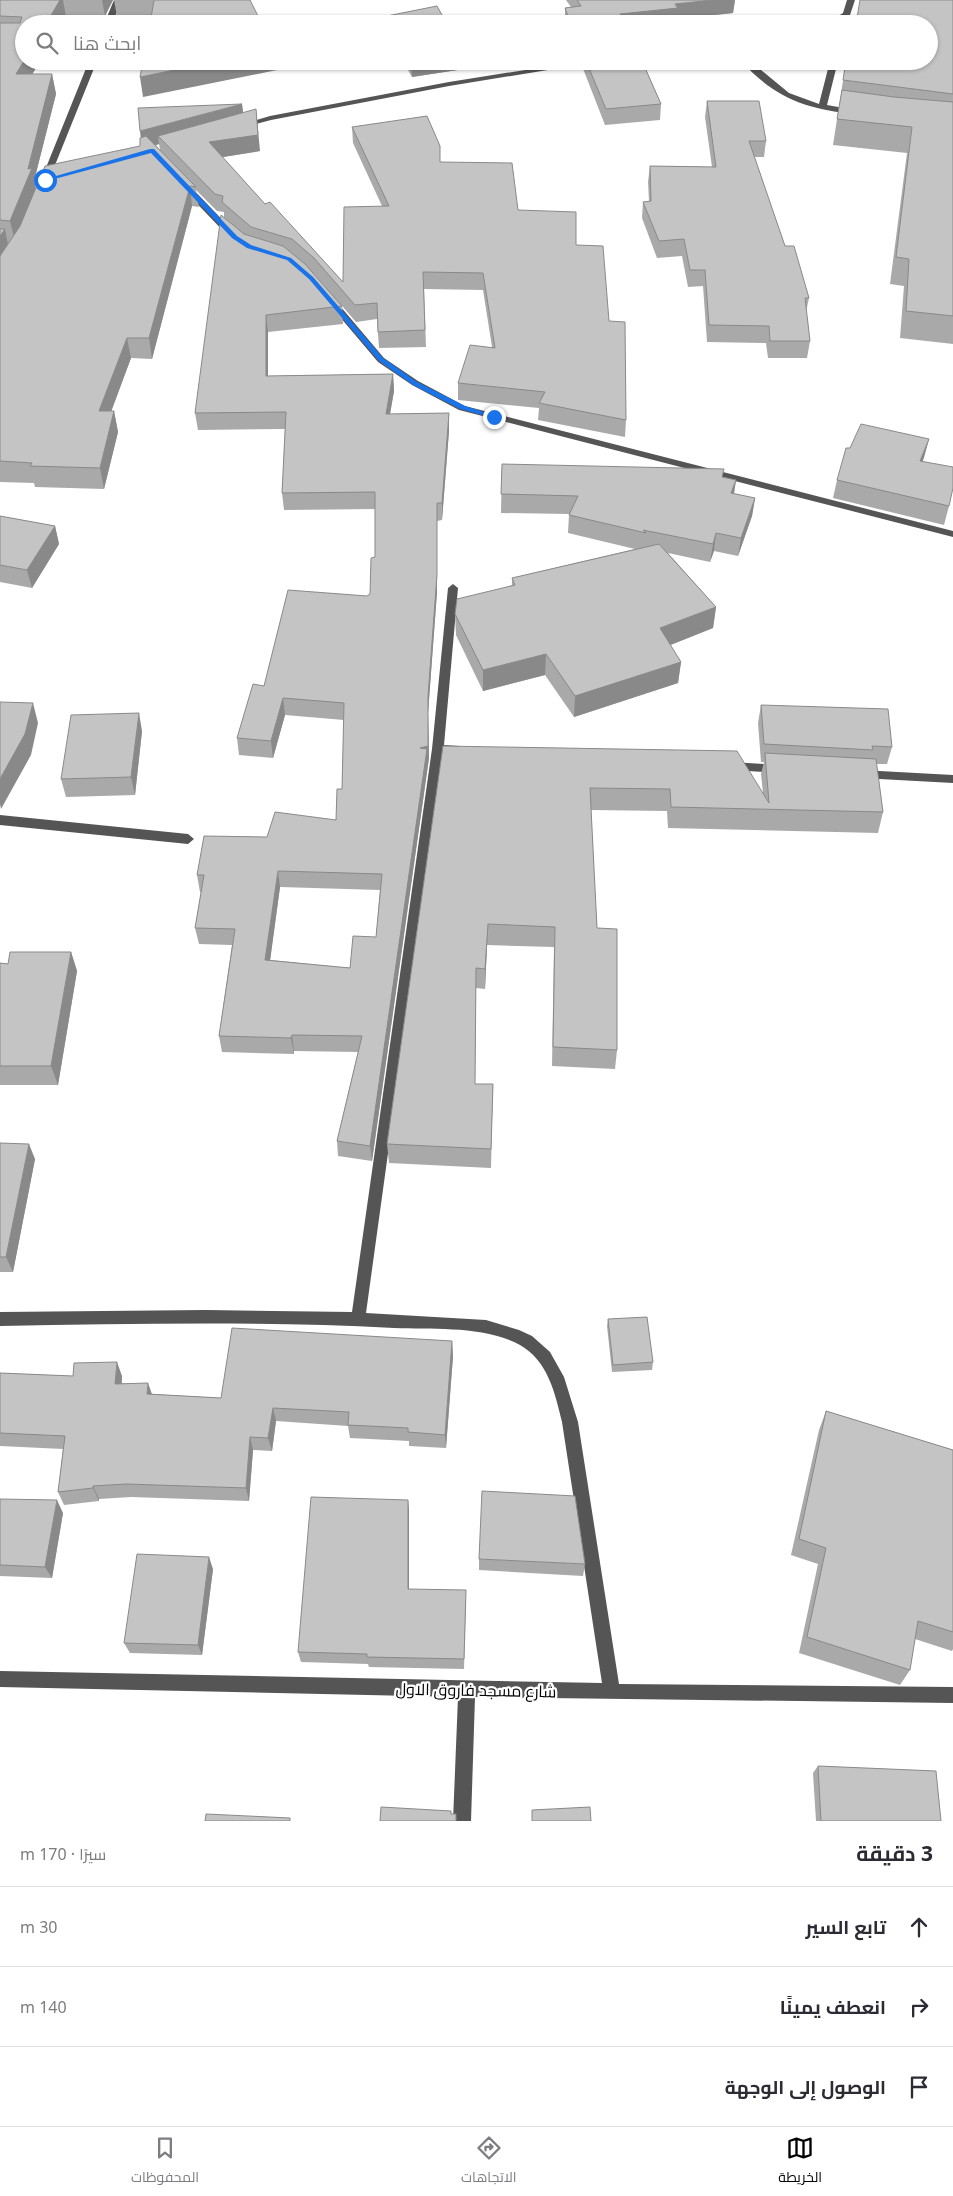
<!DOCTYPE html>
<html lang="ar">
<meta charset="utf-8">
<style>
body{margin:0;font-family:"Noto Sans",Cairo,sans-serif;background:#f7f7f7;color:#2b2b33;direction:rtl}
.stop{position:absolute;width:15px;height:15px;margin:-11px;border:4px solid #1a73e8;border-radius:50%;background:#fff}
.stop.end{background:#1a73e8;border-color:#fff;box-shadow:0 1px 5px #0008}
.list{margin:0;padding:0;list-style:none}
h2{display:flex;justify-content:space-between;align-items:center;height:65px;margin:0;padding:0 20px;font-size:21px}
h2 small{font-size:16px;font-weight:400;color:#7c7c81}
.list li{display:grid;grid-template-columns:32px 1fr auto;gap:15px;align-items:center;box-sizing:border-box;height:80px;padding:0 20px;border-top:1px solid #e1e1e2}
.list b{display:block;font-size:19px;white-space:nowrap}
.list em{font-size:16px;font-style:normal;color:#7c7c81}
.icon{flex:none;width:28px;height:28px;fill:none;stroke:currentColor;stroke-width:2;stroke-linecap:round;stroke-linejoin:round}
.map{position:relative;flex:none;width:953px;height:1821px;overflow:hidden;direction:ltr}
.search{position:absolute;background:#fff;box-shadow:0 1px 4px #0004;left:15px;right:15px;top:15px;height:55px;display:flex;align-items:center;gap:12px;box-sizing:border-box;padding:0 18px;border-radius:28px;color:#7c7c81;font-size:19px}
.sheet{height:305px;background:#fff}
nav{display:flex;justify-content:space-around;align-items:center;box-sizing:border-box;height:70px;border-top:1px solid #e1e1e2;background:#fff;font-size:14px;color:#7c7c81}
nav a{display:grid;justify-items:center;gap:2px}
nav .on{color:#000}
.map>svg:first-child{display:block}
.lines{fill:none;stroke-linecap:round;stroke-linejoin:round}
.minor{fill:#555;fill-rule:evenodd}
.wall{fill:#a9a9a9;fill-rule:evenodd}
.shaded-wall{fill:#898989}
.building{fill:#c4c4c4;stroke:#898989;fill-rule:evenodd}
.route{fill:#1a73e8}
.labels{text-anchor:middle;stroke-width:4.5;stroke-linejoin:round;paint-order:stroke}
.near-street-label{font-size:16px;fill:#000;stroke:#fff}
</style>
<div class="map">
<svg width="953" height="1821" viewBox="0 0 953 1821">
<rect width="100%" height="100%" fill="#fff"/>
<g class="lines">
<!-- minor -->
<path class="minor" d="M114,0H122L112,24H104Z
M847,0H855L847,24H839L840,21L835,24H825L843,13Z
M89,61H97L49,180L42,182L41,180Z
M582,61H603L449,86L271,120L240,128L236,126L270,116L449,82Z
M741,61H750L789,93L819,104L830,61H838L827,105L855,110L859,112L855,114C806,109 776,99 741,61Z
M183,185H189L234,232V236H228L183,189Z
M332,299L335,300L384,358L418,381L465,406L953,531V537L459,410L412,385L378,362L329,304L327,302Z
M453,584L458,588L444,745L459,746L465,750L459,754H443L366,1313L486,1320L519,1330L532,1336L550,1352L564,1377L578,1422L619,1684L953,1687V1703L475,1697L471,1821H453L458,1697L0,1687V1671L602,1683L562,1422C555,1393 548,1361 520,1345C483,1325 434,1330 394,1328C262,1321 131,1324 0,1326V1312L206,1310L352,1312L432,749L448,588Z
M731,762L779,765L785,769L779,773L731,770L725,766Z
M861,770L953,775V783L861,778L855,774Z
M0,815L188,834L194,839L188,844L0,825Z"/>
</g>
<!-- wall -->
<path class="wall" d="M0,0H113L105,16L66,17L62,24H24L40,61L32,74H52L56,94L34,181L36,189L140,146V138L242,104L243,113L260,151L222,157L265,204L343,282L382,206L353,143L352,127L440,162L518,210L576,245L609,321L626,420L625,437L538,420L539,408L458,400V383L492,347L483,290L424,289L426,347L379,348L377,319L356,322L315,275L311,271L342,306L343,324L268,332V376L393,374L394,391L390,414L449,413V431L442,520L437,521V592L428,713L429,758L372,1161L338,1156L337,1141L358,1052L294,1051V1054L222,1052L219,1036L232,945L199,944L195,928L201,892H200L197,875L267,837L336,820L342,789L344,720L285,715L273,758L239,755L237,738L264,686L370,594L375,557V509L284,510L282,493L285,429L198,430L195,413L224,218V212L217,211L196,190L199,207L192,206L152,359L131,358L111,411H114L118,432L104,489L35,487L34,483L0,482ZM159,144L160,150L156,145ZM280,887L380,890L376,937L350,968L270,960Z
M114,0H250L151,17H117Z
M566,0H735L733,13L677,19L676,24H565V8L571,7Z
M953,0V344L900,338L904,286L890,284L907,153L833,145L846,61Z
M387,16L447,24H388Z
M403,61H464V69L412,77Z
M582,61H642L661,104L660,120L605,125L582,66Z
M707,101L766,141L764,157H754L785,246L809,298L806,312L810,341L807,358H768L766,343L707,342L703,286L688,287L682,256L657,258L642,218L643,202L649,201L648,182L650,166L712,167L705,117Z
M929,439L923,461L949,506L944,525L833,498L837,480L850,448Z
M502,464L723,477L736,480L734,494L755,498L752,516L738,556L714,551L710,562L668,553L716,607L713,628L670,645L681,662L678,683L574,717L545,675L483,691L456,635L455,614L512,585V578L635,549L568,533L569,514L501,513Z
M0,516L55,526L59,544L32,588L0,582Z
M761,705L892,747L887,764H876L883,812L878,833L668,828L667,811L591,810L597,928L617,1050L615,1069L552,1066L554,947L487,945L485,989L476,988L475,1084H493L491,1168L389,1163L387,1144L443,746L763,793L761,774L764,762H761L758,723Z
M142,731L135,795L66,797L61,779Z
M71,952L77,971L58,1085H0V963L8,964Z
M0,1143L35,1159L13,1272H0Z
M608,1319L653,1362L652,1370L612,1372L607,1326Z
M452,1341L453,1356L446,1448L409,1446V1441L350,1438L348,1426L276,1421L272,1451L253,1450L249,1501L131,1497L99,1499V1501L64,1505L58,1492L63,1449L0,1446V1373L73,1376H122V1383L152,1394L221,1398Z
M826,1411L953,1450V1649L952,1651L915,1639L910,1670L900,1685L799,1653L818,1564L791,1555L819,1430Z
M0,1499L63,1513L52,1578L0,1576Z
M408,1500L409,1512V1589L466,1601L464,1669L369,1667L368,1664L301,1662L298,1652Z
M479,1559L585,1564L583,1576L479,1570Z
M213,1569L202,1655L130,1653L124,1643Z
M818,1766L941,1821H816L813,1773Z"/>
<!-- shaded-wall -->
<path class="shaded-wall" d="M60,0H63L66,17L62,24H46Z
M102,0H113L105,16Z
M713,0H735L733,13L677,19L676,24H620V14L675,4Z
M24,61H40L21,94L16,74Z
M219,61H276L277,70L143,97L140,77Z
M411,61H464V69L412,77Z
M52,74L56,94L34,181L36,189L15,241L10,221L28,169Z
M242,104L244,121L158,136L159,144L142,149L140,131Z
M256,109L260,151L211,159L209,142Z
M190,186L192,206L152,359L149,338Z
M5,229L9,250L0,264V236Z
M266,315L268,332V393L266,376Z
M127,338L131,358L104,431L99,411Z
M393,374L394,391L387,431L386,414Z
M114,411L118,432L104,489L100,468Z
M449,413V431L442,520V503Z
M929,439L924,457L916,479L920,461Z
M736,480L733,498L731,493Z
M755,498L752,516L738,556L741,538Z
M437,503V592L428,713L429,758L372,1161L370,1146L428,696Z
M55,526L59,544L32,588L27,570Z
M716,533L714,551L710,562L713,544Z
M716,607L713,628L658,650L660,628Z
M546,654L545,675L483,691V670Z
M681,662L678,683L574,717L575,696Z
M283,698L285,715L273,758L271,741Z
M33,703L38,723L31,755L1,809L0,804V779Z
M139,713L142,731L135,795L131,777Z
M278,871L280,887L268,976L265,960Z
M488,924L487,945L485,989V969Z
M71,952L77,971L58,1085L51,1066Z
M292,1035L294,1051V1054L291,1038Z
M29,1144L35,1159L13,1272L6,1257Z
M452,1341L453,1356L446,1448L445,1435Z
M117,1362L122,1376L120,1398L115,1384Z
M148,1383L153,1397L147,1394Z
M273,1408L276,1421L272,1451L268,1438Z
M250,1437L253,1450L249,1501L246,1488Z
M93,1486L99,1499V1501L93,1488Z
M57,1500L63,1513L52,1578L45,1567Z
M408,1500L409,1512V1599L408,1589Z
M209,1557L213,1569L202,1655L198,1645Z"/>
<!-- building -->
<path class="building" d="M0,0H60L46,24H24V61L16,74H52L28,169L32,168L10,221L0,220V23H20L22,17L0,16Z
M154,0H250L262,24H150Z
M577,0H713L675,4L678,8L620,14L625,24H571L565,8L581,6Z
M860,0H953V94L843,80L846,61H929V24H856Z
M437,6L447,24H392L387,16Z
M143,61H219L140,77Z
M586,61H642L661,104L606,109Z
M842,90L894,97L953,102V316L906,311L909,259L896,257L912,127L837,119Z
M707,101H759L766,141H749L785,246H794L809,298H805L810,341H770L769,326L709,325L705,270H690L684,239L659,241L643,202L651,201L650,166L716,167Z
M242,104L140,131L138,108Z
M256,109L258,135L209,142L265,204L270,202L343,282L344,207L389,206L352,127L427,116L440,146V162L512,163L518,210L576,212V245L603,246L609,321L625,322L626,420L539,403L545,392L458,383L470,345L495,348L483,273L423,272L425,330L378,332L377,303L355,305L314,258L292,239L251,227L222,202L223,196L215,194L158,136Z
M146,136L196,187L190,186L149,338H127L99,411H114L100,468L30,466L32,463L0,461V256L20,226L45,166L140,146V138Z
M221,215L244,234L283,246L305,264L342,306L266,315V376L393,374L386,414L449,413L442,503H437V575L428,696V746L420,748L427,749L370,1146L337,1141L362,1036L292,1035L291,1038L219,1036L235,929L195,928L204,875H197L204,836L267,837L275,812L336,820L337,789H342L344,703L283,698L271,741L237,738L253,684L264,686L288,590L367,596L370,594L371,558L375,557V492L282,493L286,412L195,413ZM278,871L382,874L376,937L353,936L350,968L265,960Z
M0,229H5L0,236Z
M861,424L929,439L920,461L953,467V488L949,506L837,480L846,448H850Z
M502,464L724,469L722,477L736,480L731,493L755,498L741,538L716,533L713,544L643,530L646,533L569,515L578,496L501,494Z
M0,516L55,526L27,570L0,565Z
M659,544L716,607L660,628L681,662L575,696L546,654L483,670L455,614L457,599L515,585L512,578Z
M0,702L33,703L25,734L0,779Z
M761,705L888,709L892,747L872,746L873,750L764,744Z
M139,713L131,777L61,779L71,715Z
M443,746L737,751L769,803L765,753L876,759L883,812L671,807L670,789L590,788L597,928L617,929V1050L553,1047L555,927L488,924L485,969L476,968L475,1084H493L491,1149L387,1144Z
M10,952H71L51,1066H0V963L8,964Z
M0,1143L29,1144L6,1257H0Z
M647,1317L653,1362L613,1365L608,1319Z
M232,1328L452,1341L445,1435L408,1432V1428L348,1425L349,1412L273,1408L268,1438L250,1437L246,1488L126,1484L93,1486V1488L58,1492L65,1436L0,1433V1373L73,1376L74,1363L117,1362L115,1384L148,1383L147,1394L221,1398Z
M826,1411L953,1450V1632L918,1621L910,1670L807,1637L826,1548L799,1539Z
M482,1491L575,1496L585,1564L479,1559Z
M311,1497L408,1500V1589L466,1590L464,1659L367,1657V1654L298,1652Z
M0,1499L57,1500L45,1567L0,1565Z
M137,1554L209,1557L198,1645L124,1643Z
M818,1766L936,1771L941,1821H821Z
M381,1807L451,1811V1814H456V1821H380Z
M590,1807L591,1821H532V1810Z
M206,1814L290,1818V1821H205Z"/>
<!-- route -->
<path class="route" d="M150,149H154L237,236L251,245L291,258L313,277L383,358L417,382L465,406L497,416V419L460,409L413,385L379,361L309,279L287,260L247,248L232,238L151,153L47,181L42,180Z"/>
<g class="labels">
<!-- near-street labels -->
<g class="near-street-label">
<text transform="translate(476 1690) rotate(1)" y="6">شارع مسجد فاروق الاول</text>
</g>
</g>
</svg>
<div class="stop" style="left:45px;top:180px"></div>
<div class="stop end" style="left:494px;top:417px"></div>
<div class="search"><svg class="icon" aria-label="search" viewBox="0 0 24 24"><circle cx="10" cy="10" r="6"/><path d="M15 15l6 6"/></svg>ابحث هنا</div>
</div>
<section class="sheet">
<h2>3 دقيقة<small>سيرًا · 170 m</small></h2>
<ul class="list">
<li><svg class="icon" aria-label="ahead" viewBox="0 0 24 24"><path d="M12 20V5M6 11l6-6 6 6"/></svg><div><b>تابع السير</b></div><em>30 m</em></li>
<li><svg class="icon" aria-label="right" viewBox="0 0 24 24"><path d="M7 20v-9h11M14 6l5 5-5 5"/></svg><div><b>انعطف يمينًا</b></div><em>140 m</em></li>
<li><svg class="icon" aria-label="arrive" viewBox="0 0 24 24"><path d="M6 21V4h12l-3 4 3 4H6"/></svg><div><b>الوصول إلى الوجهة</b></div></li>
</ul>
</section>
<nav>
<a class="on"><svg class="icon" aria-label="map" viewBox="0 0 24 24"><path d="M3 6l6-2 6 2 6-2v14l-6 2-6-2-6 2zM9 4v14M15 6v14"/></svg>الخريطة</a>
<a><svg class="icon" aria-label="directions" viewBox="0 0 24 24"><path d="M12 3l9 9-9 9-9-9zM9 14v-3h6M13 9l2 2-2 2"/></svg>الاتجاهات</a>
<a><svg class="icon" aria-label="saved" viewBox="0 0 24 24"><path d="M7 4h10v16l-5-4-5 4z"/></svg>المحفوظات</a>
</nav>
